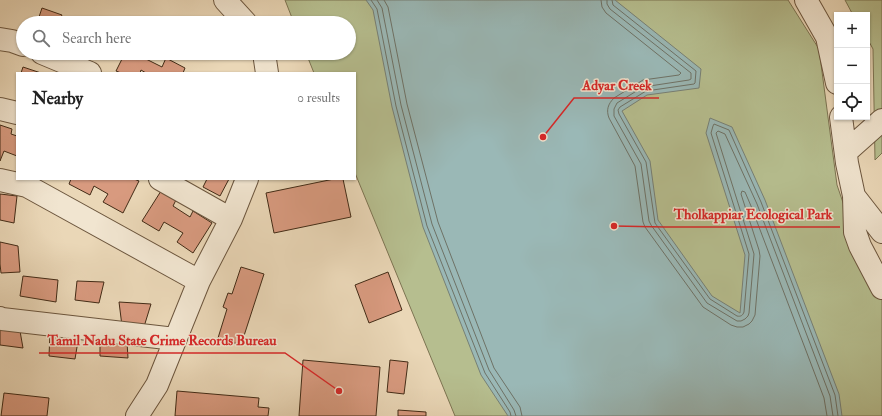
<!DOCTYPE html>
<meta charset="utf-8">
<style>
body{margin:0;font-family:"IM FELL Double Pica",serif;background:#f6f6f6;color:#222}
.controls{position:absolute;right:12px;top:12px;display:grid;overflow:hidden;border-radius:0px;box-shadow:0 1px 3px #0004}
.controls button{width:36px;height:36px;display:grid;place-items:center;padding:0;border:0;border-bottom:1px solid #e0e0e0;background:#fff;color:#222;font:20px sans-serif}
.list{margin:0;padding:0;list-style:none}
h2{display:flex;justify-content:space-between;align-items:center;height:52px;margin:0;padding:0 16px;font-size:17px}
h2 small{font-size:13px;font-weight:400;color:#767676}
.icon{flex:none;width:22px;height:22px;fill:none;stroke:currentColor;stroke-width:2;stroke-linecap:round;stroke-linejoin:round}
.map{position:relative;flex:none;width:882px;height:416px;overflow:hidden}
.search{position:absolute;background:#fff;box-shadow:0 1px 3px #0004;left:16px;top:16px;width:340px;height:44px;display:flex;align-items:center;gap:10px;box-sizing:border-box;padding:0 14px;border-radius:22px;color:#767676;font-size:15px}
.panel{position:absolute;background:#fff;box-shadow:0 1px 3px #0004;left:16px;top:72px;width:340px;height:108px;border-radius:0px}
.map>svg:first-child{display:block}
.green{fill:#b6be8f;stroke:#7c7452}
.water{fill:#9ab8b6;stroke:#778076}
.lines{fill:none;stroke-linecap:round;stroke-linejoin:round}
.shore{stroke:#6e7266;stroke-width:1}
.building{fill:#d89a7f;stroke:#422b16}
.minor-casing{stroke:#6c563e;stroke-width:24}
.minor{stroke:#f1e5d0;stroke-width:22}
.leader{fill:none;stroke:#d62828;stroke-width:1.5}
.callout-dot{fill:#d62828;stroke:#f1e5d0;stroke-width:1.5}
.callout-label{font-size:14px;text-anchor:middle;font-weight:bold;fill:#d62828;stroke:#f1e5d0;stroke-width:3;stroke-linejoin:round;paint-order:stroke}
</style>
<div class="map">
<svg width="882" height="416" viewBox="0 0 882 416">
<rect width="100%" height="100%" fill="#ead7b7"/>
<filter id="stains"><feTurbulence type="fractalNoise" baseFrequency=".005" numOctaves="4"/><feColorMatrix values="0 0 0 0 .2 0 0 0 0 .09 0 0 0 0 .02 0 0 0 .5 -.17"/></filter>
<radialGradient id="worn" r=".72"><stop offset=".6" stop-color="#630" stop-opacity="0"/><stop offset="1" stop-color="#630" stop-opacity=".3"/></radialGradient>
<!-- green -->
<path class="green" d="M285,0H788L819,49L837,185L865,267L882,295V416H455L355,173V73H314L306,53H349V23H294Z
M845,0H882V153L875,160L873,49L867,38V15H853Z"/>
<!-- water -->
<path class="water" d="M366,0H615L701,69L699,88L647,95L622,111L650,161L658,220L712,296L740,313L745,255L706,133L710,118L732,127L765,200L839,394L842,416H508L481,375L423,227L392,107L373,10Z"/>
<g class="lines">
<!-- shore -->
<path class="shore" d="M371,0L377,9L396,106L427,226L485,373L510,412L511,416
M377,0L382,8L401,105L432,224L489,370L514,410L516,416
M384,0L388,7L407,104L438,222L494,368L520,407L522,416
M601,0L602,7L606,13L681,73L679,75L643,80L614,98C608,104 606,110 609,118L635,166L643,222L645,227L703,307L731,325L737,327H743L749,324L752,321L755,315L760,256L759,250L741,194L742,191L745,192L751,206L824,398L827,416
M607,0V4L610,9L691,73V79L689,80L643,87L617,103L614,109V116L641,164L649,221L651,225L707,303L737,321H741L745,319L748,316L749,313L754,254L716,133L718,131L725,134L757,204L830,396L833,416
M612,0L613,5L696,71L695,83L694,84L646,91L620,107L618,110L619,114L646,162L655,223L710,299L737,316C741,317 743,315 744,312L749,254L711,133L713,126L714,124L729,130L761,202L835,395L838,416"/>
</g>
<!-- building -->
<path class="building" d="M42,8L62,15L61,17L76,23H37Z
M65,53H90L86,62Z
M125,53H149L146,59L162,67L166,58L185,68L183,73H146L141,70L140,73H121L116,71Z
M23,67L41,73H21Z
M0,125L12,129L11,134L17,136V156L4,151L0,161Z
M71,179H134L139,181L123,213L103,202L108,194L94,186L90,195L69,184Z
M207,179H229L220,196L203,187Z
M334,179H343L351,217L274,233L266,193Z
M161,191L176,200L173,206L190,217L193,211L212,223L193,253L177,242L183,233L164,222L159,231L142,221Z
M0,194L17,196L14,223L0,220Z
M0,242L18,246L20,272L1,273L0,264Z
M241,267L264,274L241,345L218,338L227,309L223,307L228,293L232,294Z
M388,272L402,310L369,323L355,285Z
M23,276L58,280L56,302L20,296Z
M77,281L104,282L99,303L75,300Z
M119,302L151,304L143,330L122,326Z
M0,324L20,331L23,348L0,345Z
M50,333L79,335L75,359L49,356Z
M100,339L127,342L128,358L100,356Z
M303,360L380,367L376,416H299Z
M390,360L408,362L404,394L387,392Z
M177,391L259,398L258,407L269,408L268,416H175Z
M4,393L49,398L47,416H1Z
M398,410L426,412V416H398Z"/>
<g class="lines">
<!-- minor casing -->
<g class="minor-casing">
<path id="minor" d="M225,0L246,23
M806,0L827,37L837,83
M0,39L12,41L23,45
M42,53L90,73
M264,53L267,73
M0,109L17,113
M841,117L847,163L854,196L882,232
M846,152L882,120
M160,179L231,219
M0,180L27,186L199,281
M854,196L855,232L860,246L882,288
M0,318L2,319L175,339
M137,416L157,385L199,281L231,219L247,179"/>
</g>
<!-- minor -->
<use href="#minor" class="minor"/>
</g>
<!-- callouts -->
<path class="leader" d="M543 137L574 98H659M614 226L665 227H840M339 391L285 353H39"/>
<g class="callout-dot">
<circle cx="543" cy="137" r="4"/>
<circle cx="614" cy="226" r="4"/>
<circle cx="339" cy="391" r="4"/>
</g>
<g class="callout-label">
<text x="617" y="90">Adyar Creek</text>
<text x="753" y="219">Tholkappiar Ecological Park</text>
<text x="162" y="345">Tamil Nadu State Crime Records Bureau</text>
</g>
<rect width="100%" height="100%" filter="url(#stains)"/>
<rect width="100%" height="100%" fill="url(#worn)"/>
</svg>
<div class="controls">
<button>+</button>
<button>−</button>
<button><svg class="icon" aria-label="locate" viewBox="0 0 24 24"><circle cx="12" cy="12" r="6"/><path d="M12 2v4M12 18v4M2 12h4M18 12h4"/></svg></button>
</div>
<div class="search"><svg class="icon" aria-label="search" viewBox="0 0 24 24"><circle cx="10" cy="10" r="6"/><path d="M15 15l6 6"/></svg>Search here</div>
<section class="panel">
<h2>Nearby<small>0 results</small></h2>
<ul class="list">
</ul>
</section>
</div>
